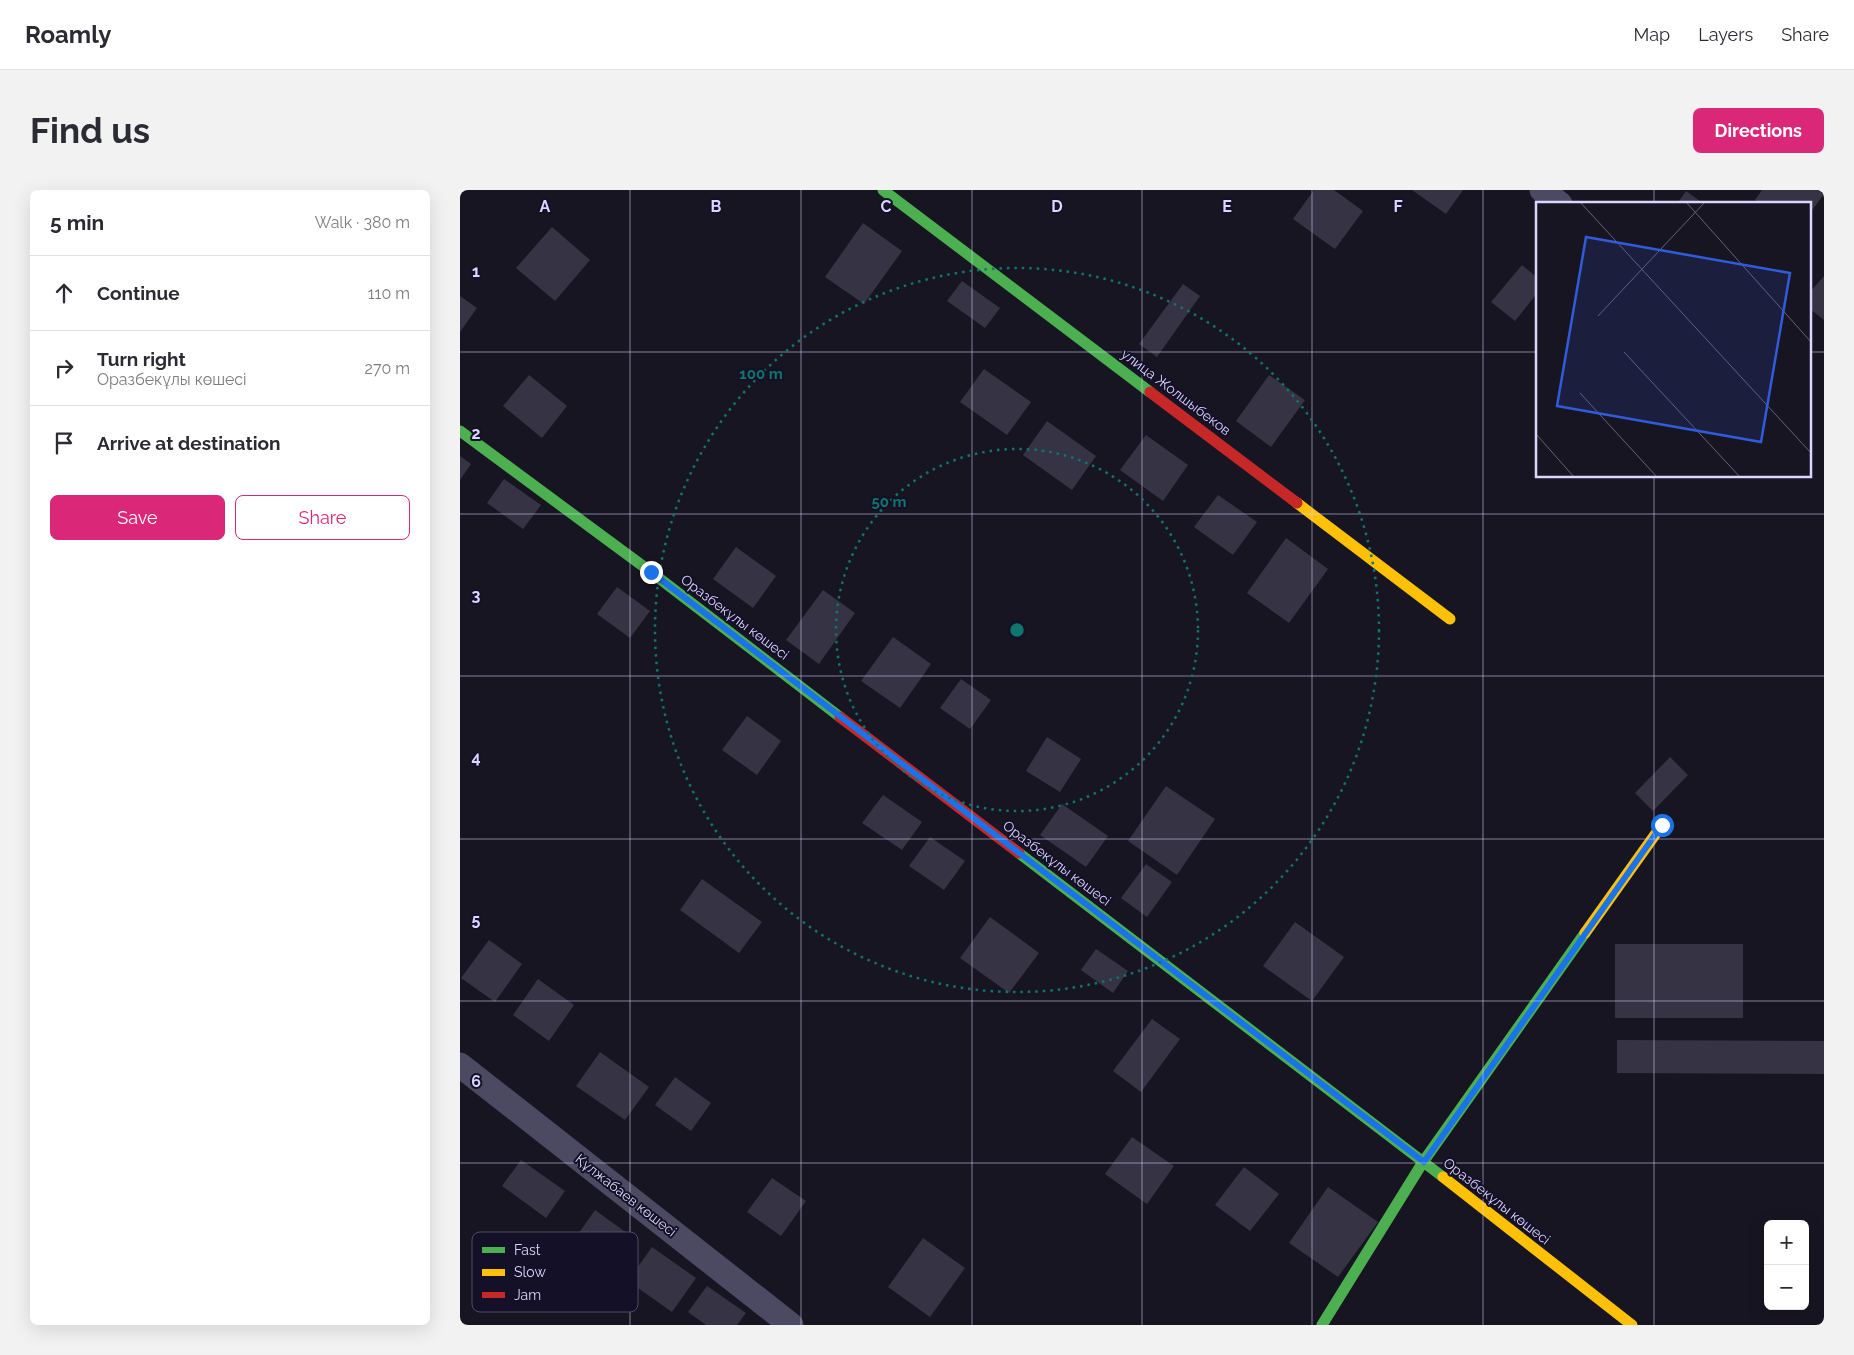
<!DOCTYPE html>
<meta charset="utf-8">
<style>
body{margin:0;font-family:Raleway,sans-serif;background:#f2f2f3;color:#2b2b33}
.controls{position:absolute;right:15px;bottom:15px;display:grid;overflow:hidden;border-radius:8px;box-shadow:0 5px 20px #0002}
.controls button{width:45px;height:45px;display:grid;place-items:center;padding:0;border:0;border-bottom:1px solid #e1e1e2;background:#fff;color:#2b2b33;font:25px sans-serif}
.stop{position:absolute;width:15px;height:15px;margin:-11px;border:4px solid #1a73e8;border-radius:50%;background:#fff}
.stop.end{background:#1a73e8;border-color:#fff;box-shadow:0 1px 5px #0008}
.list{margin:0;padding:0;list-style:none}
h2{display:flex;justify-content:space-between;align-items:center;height:65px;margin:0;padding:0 20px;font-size:21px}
h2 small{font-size:16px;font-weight:400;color:#7c7c81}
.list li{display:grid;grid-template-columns:32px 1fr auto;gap:15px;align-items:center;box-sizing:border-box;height:75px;padding:0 20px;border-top:1px solid #e1e1e2}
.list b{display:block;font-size:19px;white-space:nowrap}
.list p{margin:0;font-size:16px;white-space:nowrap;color:#7c7c81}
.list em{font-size:16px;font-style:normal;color:#7c7c81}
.actions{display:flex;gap:10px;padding:15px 20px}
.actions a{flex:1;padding:11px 0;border:1px solid #db2777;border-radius:8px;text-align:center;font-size:18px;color:#db2777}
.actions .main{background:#db2777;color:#fff}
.icon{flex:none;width:28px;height:28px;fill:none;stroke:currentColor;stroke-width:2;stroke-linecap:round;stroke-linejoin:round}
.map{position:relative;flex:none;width:1364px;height:1135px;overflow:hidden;border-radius:8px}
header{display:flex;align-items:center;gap:30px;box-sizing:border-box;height:70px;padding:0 25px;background:#fff;border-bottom:1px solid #e1e1e2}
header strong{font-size:24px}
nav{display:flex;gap:28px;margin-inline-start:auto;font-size:18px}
.intro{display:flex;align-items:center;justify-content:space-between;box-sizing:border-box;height:120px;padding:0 30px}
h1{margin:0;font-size:35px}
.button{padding:12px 22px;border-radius:8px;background:#db2777;color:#fff;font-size:18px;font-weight:700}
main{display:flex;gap:30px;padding:0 30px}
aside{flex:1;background:#fff;border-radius:8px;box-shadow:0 5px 20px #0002}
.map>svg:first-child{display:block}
.building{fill:#363344}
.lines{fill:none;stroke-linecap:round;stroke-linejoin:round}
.street{stroke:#4b4a62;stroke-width:25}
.fast{stroke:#4caf50;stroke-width:11}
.slow{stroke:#ffc107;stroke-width:11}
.jam{stroke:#c62828;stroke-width:11}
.route{stroke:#1a73e8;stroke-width:6}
.grid{fill:none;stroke:#dad6ff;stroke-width:1;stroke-opacity:0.55}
.ring{fill:none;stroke:#0f766e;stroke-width:2.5;stroke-dasharray:2.5 5}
.labels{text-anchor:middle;stroke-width:4;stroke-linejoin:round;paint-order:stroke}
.street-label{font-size:14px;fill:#dad6ff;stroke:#141027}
.inset-road{fill:none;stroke:#66627a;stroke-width:1}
.view{fill:#305cdc;fill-opacity:0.15;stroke:#305cdc;stroke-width:2.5}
.inset-edge{fill:none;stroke:#dad6ff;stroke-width:2.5}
.key{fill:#141027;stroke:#4f4b68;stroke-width:1}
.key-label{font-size:14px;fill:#dad6ff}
.grid-label{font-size:16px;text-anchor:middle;font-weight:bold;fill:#dad6ff;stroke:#141027;stroke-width:4;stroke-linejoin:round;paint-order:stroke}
.centre{fill:#0f766e;stroke:#141027;stroke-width:2.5}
.ring-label{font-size:15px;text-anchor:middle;font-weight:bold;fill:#0f766e;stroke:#141027;stroke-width:4;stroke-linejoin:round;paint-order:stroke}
</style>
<header>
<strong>Roamly</strong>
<nav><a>Map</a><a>Layers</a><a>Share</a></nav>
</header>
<div class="intro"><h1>Find us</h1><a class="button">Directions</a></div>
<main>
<aside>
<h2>5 min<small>Walk · 380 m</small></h2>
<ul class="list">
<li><svg class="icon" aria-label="ahead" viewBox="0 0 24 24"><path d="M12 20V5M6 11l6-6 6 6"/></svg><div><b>Continue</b></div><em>110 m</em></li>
<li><svg class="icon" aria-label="right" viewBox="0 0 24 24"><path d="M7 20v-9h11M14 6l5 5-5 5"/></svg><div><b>Turn right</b><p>Оразбекұлы көшесі</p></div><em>270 m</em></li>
<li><svg class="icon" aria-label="arrive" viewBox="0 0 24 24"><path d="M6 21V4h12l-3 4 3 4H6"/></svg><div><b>Arrive at destination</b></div></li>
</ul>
<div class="actions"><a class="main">Save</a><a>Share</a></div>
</aside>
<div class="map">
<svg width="1364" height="1135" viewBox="0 0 1364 1135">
<rect width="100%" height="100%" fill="#181522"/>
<!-- building -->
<path class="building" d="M854,0H874L903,21L875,59L833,29Z
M952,0H1003L986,24Z
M1302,0H1364V4L1350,23V14H1301L1295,10Z
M1226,1L1244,14H1217Z
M403,33L442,61L404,114L365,87Z
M92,37L130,70L95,111L56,78Z
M1062,75L1078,88V102L1055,131L1031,112Z
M1364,86V130L1350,119V102Z
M502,91L540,118L525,138L487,111Z
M723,94L740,106L697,167L679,154Z
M0,106L17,118L0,142Z
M524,179L571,212L547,245L500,212Z
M69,185L107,216L82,248L43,216Z
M809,185L845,210L811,257L776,231Z
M587,231L636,266L612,300L563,265Z
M686,245L728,275L703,311L660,280Z
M0,266L11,274L0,290Z
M44,289L81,315L63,339L27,313Z
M758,305L797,332L773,365L734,337Z
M826,348L868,379L829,433L787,403Z
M276,357L316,386L293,418L253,389Z
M157,397L190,421L170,448L137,424Z
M363,400L395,423L359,474L326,450Z
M433,447L471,474L440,518L401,491Z
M501,489L531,510L510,539L480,518Z
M287,526L321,551L297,585L262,560Z
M587,547L621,569L600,602L566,581Z
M1210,567L1228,585L1193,621L1175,603Z
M706,596L755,629L717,685L668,651Z
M423,605L462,632L442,660L402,633Z
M602,614L648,646L626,677L580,645Z
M470,647L505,671L484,700L449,676Z
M686,674L712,692L687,727L661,708Z
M242,689L302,732L279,763L220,720Z
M530,727L579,763L549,803L500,768Z
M835,732L884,767L852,811L803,776Z
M29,750L62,774L35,812L1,788Z
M1155,754H1283V828H1155Z
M636,759L668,781L653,803L621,780Z
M78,789L114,815L89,851L53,825Z
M692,829L720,849L681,902L653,881Z
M1157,850L1364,851V884L1157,883Z
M140,862L189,897L165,930L116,896Z
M215,887L251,913L231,941L195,915Z
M672,947L714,976L687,1014L645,984Z
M61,970L105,1001L86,1028L42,996Z
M784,977L819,1004L790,1041L755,1015Z
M312,988L346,1011L321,1046L287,1022Z
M868,997L918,1032L878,1087L829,1053Z
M135,1020L171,1046L148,1078L112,1053Z
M463,1048L505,1078L470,1127L428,1097Z
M192,1057L236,1088L212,1122L168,1091Z
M247,1096L286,1123L277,1135H246L228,1122Z"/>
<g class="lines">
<!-- street -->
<path class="street" d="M1082,0L1100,14
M0,875L331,1135"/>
<!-- fast -->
<path class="fast" d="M423,0L690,202
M0,241L191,382L380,527
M559,663L983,987
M862,1135L963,972L1125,743"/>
<!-- slow -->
<path class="slow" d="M837,313L990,429
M1125,743L1202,635
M983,987L1172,1135"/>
<!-- jam -->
<path class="jam" d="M690,202L837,313
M380,527L559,663"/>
</g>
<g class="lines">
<!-- route -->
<path class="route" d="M191,382L964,972L1202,635"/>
</g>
<!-- grid -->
<path class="grid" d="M170,0V1135M341,0V1135M512,0V1135M682,0V1135M852,0V1135M1023,0V1135M1194,0V14M0,162H1078M1350,162H1364M1194,286V1135M0,324H1364M0,486H1364M0,649H1364M0,811H1364M0,973H1364"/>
<!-- distance rings -->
<g class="ring">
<circle cx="557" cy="440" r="181"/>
<circle cx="557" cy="440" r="362"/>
</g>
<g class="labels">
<!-- street labels -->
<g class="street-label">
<text transform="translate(716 202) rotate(37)" y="5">улица Жолшыбеков</text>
<text transform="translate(275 427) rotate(37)" y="5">Оразбекұлы көшесі</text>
<text transform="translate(597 673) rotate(37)" y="5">Оразбекұлы көшесі</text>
<text transform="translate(166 1005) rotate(38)" y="5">Құлжабаев көшесі</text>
<text transform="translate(1037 1011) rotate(38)" y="5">Оразбекұлы көшесі</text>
</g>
</g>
<!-- overview -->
<g transform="translate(1076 12)">
<rect width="275" height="275" fill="#181522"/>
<path class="inset-road" d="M44,0L275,251M150,0L275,140M62,114L169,0M88,150L204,275M44,191L121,275M0,232L38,275"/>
<path class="view" d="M50,35L254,71L225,240L21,204Z"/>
<rect width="275" height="275" class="inset-edge"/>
</g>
<!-- legend -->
<rect x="12" y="1042" width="166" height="80" rx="8" class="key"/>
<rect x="22" y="1057" width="23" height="6" fill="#4caf50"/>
<rect x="22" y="1079" width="23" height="7" fill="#ffc107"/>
<rect x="22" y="1102" width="23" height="6" fill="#c62828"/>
<g class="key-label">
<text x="54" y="1065">Fast</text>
<text x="54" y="1087">Slow</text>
<text x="54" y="1110">Jam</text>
</g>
<g class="grid-label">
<text x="85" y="22">A</text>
<text x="256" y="22">B</text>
<text x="426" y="22">C</text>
<text x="597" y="22">D</text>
<text x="767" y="22">E</text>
<text x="938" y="22">F</text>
<text x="16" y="87">1</text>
<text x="16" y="249">2</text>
<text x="16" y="411">3</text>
<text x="16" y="573">4</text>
<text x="16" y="735">5</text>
<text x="16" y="897">6</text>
</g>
<circle cx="557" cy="440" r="8" class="centre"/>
<g class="ring-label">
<text x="301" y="189">100 m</text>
<text x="429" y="317">50 m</text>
</g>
</svg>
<div class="controls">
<button>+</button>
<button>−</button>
</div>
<div class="stop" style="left:1202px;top:635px"></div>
<div class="stop end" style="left:191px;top:382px"></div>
</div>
</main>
